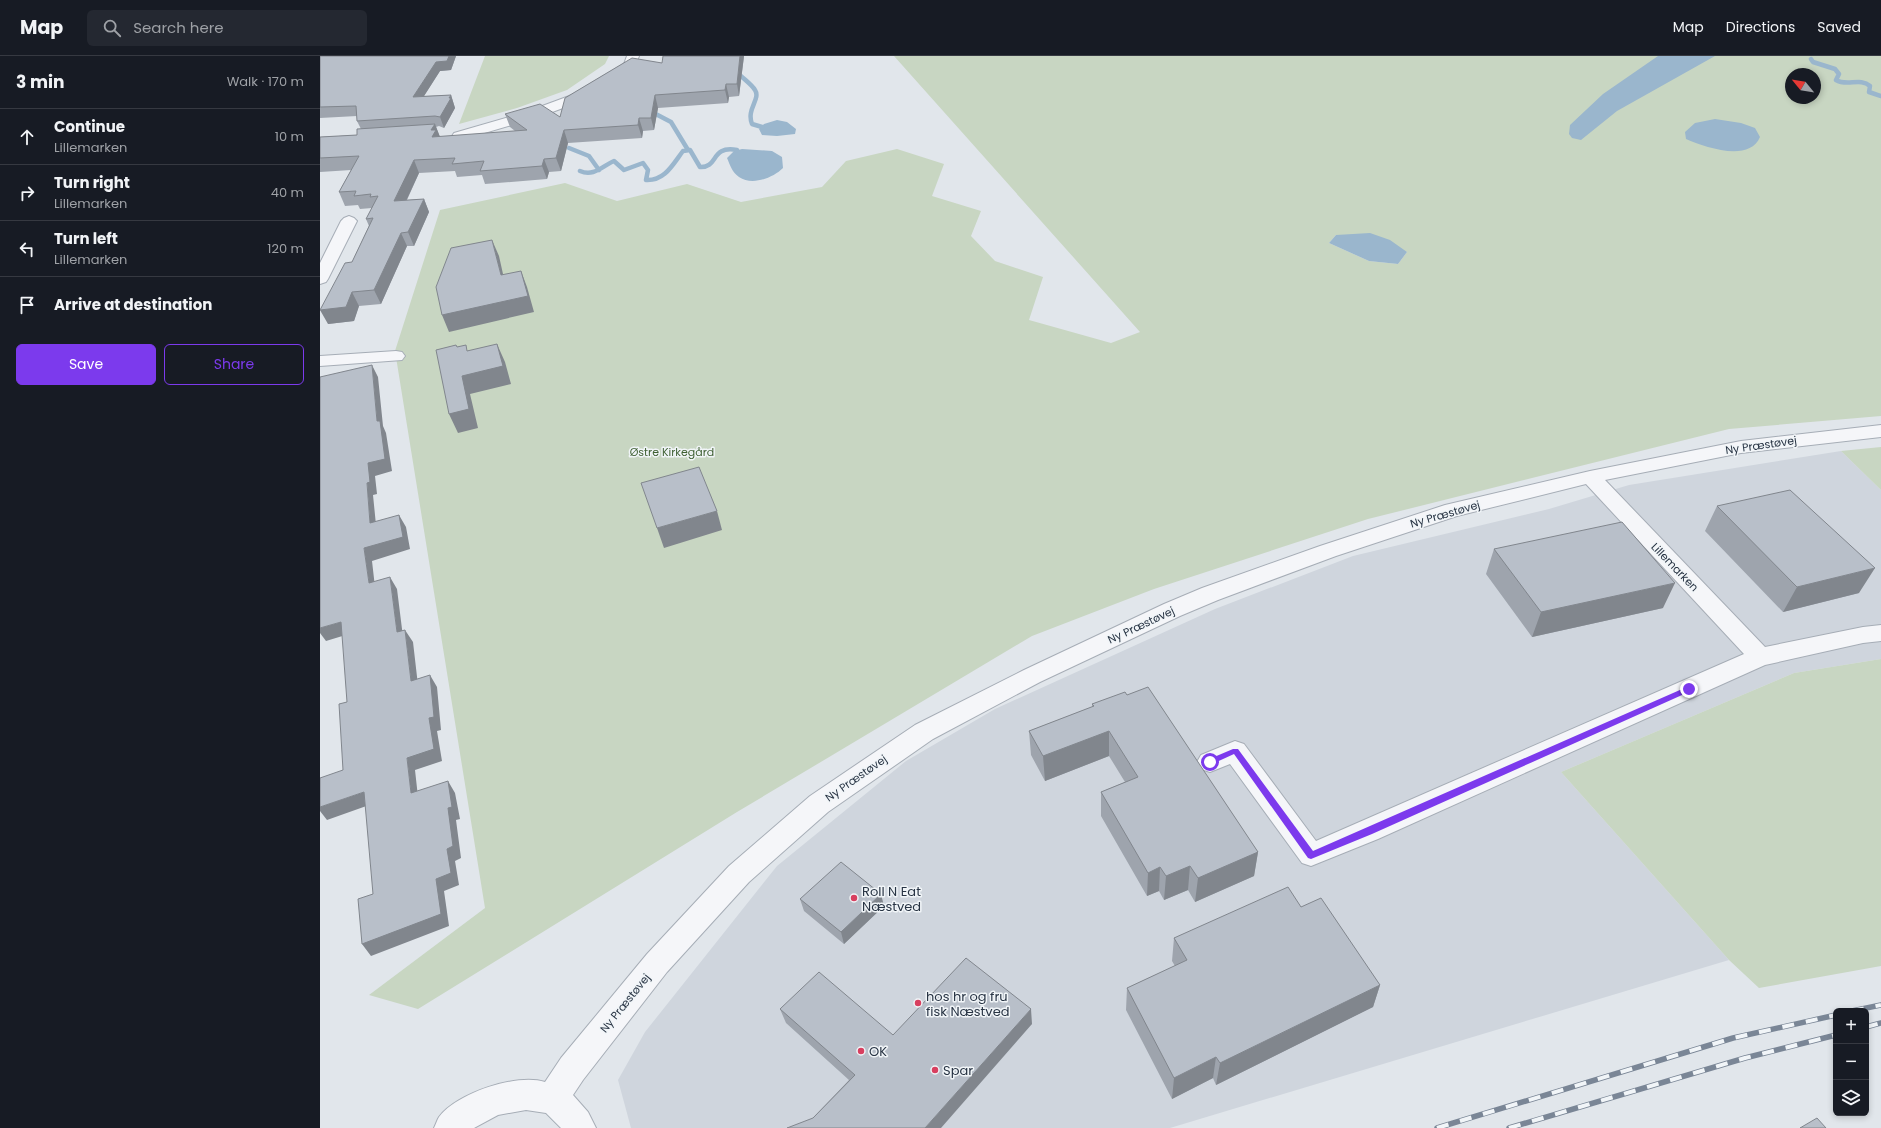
<!DOCTYPE html>
<meta charset="utf-8">
<style>
body{margin:0;font-family:Poppins,sans-serif;background:#242831;color:#f1f3f6}
.controls{position:absolute;right:12px;bottom:12px;display:grid;overflow:hidden;border-radius:6px;box-shadow:0 2px 6px #0003}
.controls button{width:36px;height:36px;display:grid;place-items:center;padding:0;border:0;border-bottom:1px solid #363941;background:#171b24;color:#f1f3f6;font:20px sans-serif}
.compass{position:absolute;left:1465px;top:12px;width:36px;height:36px;border-radius:50%;background:#171b24;box-shadow:0 2px 6px #0003;rotate:300deg}
.stop{position:absolute;width:12px;height:12px;margin:-9px;border:3px solid #7c3aed;border-radius:50%;background:#fff}
.stop.end{background:#7c3aed;border-color:#fff;box-shadow:0 1px 4px #0008}
.list{margin:0;padding:0;list-style:none}
h2{display:flex;justify-content:space-between;align-items:center;height:52px;margin:0;padding:0 16px;font-size:17px}
h2 small{font-size:13px;font-weight:400;color:#9ea1a6}
.list li{display:grid;grid-template-columns:26px 1fr auto;gap:12px;align-items:center;box-sizing:border-box;height:56px;padding:0 16px;border-top:1px solid #363941}
.list b{display:block;font-size:15px;white-space:nowrap}
.list p{margin:0;font-size:13px;white-space:nowrap;color:#9ea1a6}
.list em{font-size:13px;font-style:normal;color:#9ea1a6}
.actions{display:flex;gap:8px;padding:12px 16px}
.actions a{flex:1;padding:9px 0;border:1px solid #7c3aed;border-radius:6px;text-align:center;font-size:14px;color:#7c3aed}
.actions .main{background:#7c3aed;color:#fff}
.icon{flex:none;width:22px;height:22px;fill:none;stroke:currentColor;stroke-width:2;stroke-linecap:round;stroke-linejoin:round}
.map{position:relative;flex:none;width:1561px;height:1072px;overflow:hidden}
header{display:flex;align-items:center;gap:24px;box-sizing:border-box;height:56px;padding:0 20px;background:#171b24;border-bottom:1px solid #363941}
header strong{font-size:19px}
nav{display:flex;gap:22px;margin-inline-start:auto;font-size:14px}
.search{width:280px;height:36px;background:#242831;display:flex;align-items:center;gap:10px;box-sizing:border-box;padding:0 14px;border-radius:6px;color:#9ea1a6;font-size:15px}
main{display:flex}
aside{flex:1;background:#171b24}
.map>svg:first-child{display:block}
.built{fill:#cfd5dd}
.green{fill:#c8d6c2;fill-rule:evenodd}
.water{fill:#9ab6cd}
.lines{fill:none;stroke-linecap:round;stroke-linejoin:round}
.stream{stroke:#9ab6cd;stroke-width:4.5}
.minor-casing{stroke:#a6adb6;stroke-width:2}
.minor{fill:#f5f6f9;fill-rule:evenodd}
.rail-casing{stroke:#7a8696;stroke-width:5.5}
.rail{stroke:#f1f5f8;stroke-width:4;stroke-dasharray:12;stroke-linecap:butt}
.wall{fill:#9ea4ad}
.shaded-wall{fill:#81868d}
.building{fill:#b8bfc9;stroke:#81868d}
.route{fill:#7c3aed}
.poi-dot{fill:#d83f5f;stroke:#f1f5f8;stroke-width:1.5}
.labels{text-anchor:middle;stroke-width:3;stroke-linejoin:round;paint-order:stroke}
.street-label{font-size:11px;fill:#283444;stroke:#f1f5f8}
.park-label{font-size:11px;fill:#406134;stroke:#f1f5f8}
.near-poi-label{font-size:13px;fill:#283444;stroke:#f1f5f8;text-anchor:start}
</style>
<header>
<strong>Map</strong>
<div class="search"><svg class="icon" aria-label="search" viewBox="0 0 24 24"><circle cx="10" cy="10" r="6"/><path d="M15 15l6 6"/></svg>Search here</div>
<nav><a>Map</a><a>Directions</a><a>Saved</a></nav>
</header>
<main>
<aside>
<h2>3 min<small>Walk · 170 m</small></h2>
<ul class="list">
<li><svg class="icon" aria-label="ahead" viewBox="0 0 24 24"><path d="M12 20V5M6 11l6-6 6 6"/></svg><div><b>Continue</b><p>Lillemarken</p></div><em>10 m</em></li>
<li><svg class="icon" aria-label="right" viewBox="0 0 24 24"><path d="M7 20v-9h11M14 6l5 5-5 5"/></svg><div><b>Turn right</b><p>Lillemarken</p></div><em>40 m</em></li>
<li><svg class="icon" aria-label="left" viewBox="0 0 24 24"><path d="M17 20v-9H6M10 6l-5 5 5 5"/></svg><div><b>Turn left</b><p>Lillemarken</p></div><em>120 m</em></li>
<li><svg class="icon" aria-label="arrive" viewBox="0 0 24 24"><path d="M6 21V4h12l-3 4 3 4H6"/></svg><div><b>Arrive at destination</b></div></li>
</ul>
<div class="actions"><a class="main">Save</a><a>Share</a></div>
</aside>
<div class="map">
<svg width="1561" height="1072" viewBox="0 0 1561 1072">
<rect width="100%" height="100%" fill="#e1e6eb"/>
<!-- built -->
<path class="built" d="M1521,395L1561,434V603L1474,617L1241,716L1409,904L850,1072H311L298,1024L325,976L457,810L586,705L675,653L895,553L1033,500L1229,453L1309,429Z"/>
<!-- green -->
<path class="green" d="M165,0H289L285,8L247,34L197,52L139,68Z
M574,0H1561V360L1409,373L1048,463L834,533L712,580L417,756L98,953L49,939L165,852L75,295L120,154L245,127L297,145L367,128L421,146L502,131L526,105L577,93L624,108L612,140L661,155L651,180L675,205L723,221L709,264L791,287L820,276ZM1471,18H1495V42H1471ZM1016,179L1087,196L1078,208L1049,205L1009,187Z
M1561,391V434L1521,395Z
M1561,603V910L1439,932L1409,904L1241,716L1474,617Z"/>
<!-- water -->
<path class="water" d="M1338,0H1395L1297,55L1261,84L1252,82L1249,78L1250,69L1283,38Z
M1395,63L1421,67L1435,72L1440,81C1429,107 1385,91 1366,83L1365,76L1375,67Z
M457,64L467,66L476,73L475,78L457,80L442,79L439,73L444,68Z
M422,93L452,95L462,101L463,112C453,122 432,130 419,121C412,116 410,109 407,102L414,95Z
M1050,177L1070,184L1087,196L1078,208L1049,205L1009,187L1016,179Z"/>
<g class="lines">
<!-- stream -->
<path class="stream" d="M1491,3L1493,6L1515,13L1519,18L1516,24C1527,31 1540,21 1550,30L1549,36L1561,40
M421,20C425,24 432,29 435,34C441,43 426,53 432,68L442,71
M330,55L351,66L368,94
M249,92L269,100L279,114
M260,115C274,121 282,110 294,105L304,114L323,107L328,114L326,124C345,125 353,108 363,95L370,94L380,111C399,112 390,89 417,94"/>
<!-- minor casing -->
<g class="minor-casing">
<path id="minor" d="M307,0H319L314,13L262,45L216,62L144,83H134L132,80L134,77L206,56L252,39L304,8Z
M29,160L34,162L37,165L8,223L6,226L0,228V207L21,165L24,162Z
M76,295L82,296L85,300L82,304L0,310V300Z
M1561,369V381L1421,397L1285,424L1445,591L1543,571L1561,569V585L1543,587L1445,609L1058,783L991,810L982,807L910,708L890,716L881,713L877,706L881,699L915,685L924,688L996,785L1424,598L1266,428L1137,460L1016,500L898,544L860,560L720,626L613,683L508,756L429,826L347,916L263,1024L253,1039L268,1056L276,1072H241L226,1057L206,1054L178,1059L154,1072H114C116,1068 117,1064 119,1061C137,1037 197,1017 225,1026L241,1002L327,898L409,810L490,740L595,669L704,614L844,548L882,532L1000,490L1125,449L1270,415L1421,385Z"/>
</g>
<!-- minor -->
<use href="#minor" class="minor"/>
<!-- rail casing -->
<g class="rail-casing">
<path id="rail" d="M1532,955L1561,949
M1546,971L1561,967
M1117,1072L1413,982L1516,959
M1189,1072L1425,1002L1516,979"/>
</g>
<!-- rail -->
<use href="#rail" class="rail"/>
</g>
<!-- wall -->
<path class="wall" d="M0,0H136L131,14L120,15L104,40L131,39L135,52L124,72L119,70L116,71L120,81L195,75L190,71L185,58L240,61L342,7L424,0L419,40L409,41L408,47L338,52L334,74L323,75L322,82L248,87L241,115L229,116L227,123L165,128L162,119L137,121L135,115L99,117L87,144L104,143L109,156L94,190H87L61,248L39,250L34,265L8,268L32,206L49,170L46,163L52,152L40,153L38,149L25,150L19,136L31,114L0,116V81L37,79L41,73L37,65V60L0,62Z
M1397,450L1539,537L1463,556L1385,475Z
M1174,493L1343,552L1212,581L1166,518Z
M807,639L938,796L934,820L875,846L868,834L844,844L839,835L827,840L781,760V736L805,726L789,700L725,725L711,699L709,675L772,651V648Z
M480,843L564,850L524,888L484,855Z
M981,851L1060,929L1053,951L896,1029L893,1022L852,1043L806,954L807,932L855,910L852,905L854,882Z
M460,953L573,979L712,968L493,1062L529,1024L466,967Z"/>
<!-- shaded-wall -->
<path class="shaded-wall" d="M129,0H136L131,14L120,15L97,51L93,41L116,6Z
M420,0H424L419,40L417,28Z
M406,28L409,41L408,47L405,34Z
M131,39L135,52L124,72L120,61Z
M335,39L338,52L334,74L331,62Z
M319,62L323,75L322,82L318,69Z
M115,68L120,81H112L111,74Z
M244,74L248,87L241,115L236,102Z
M224,103L229,116L227,123L222,110Z
M94,104L99,117L80,158L74,145Z
M104,143L109,156L94,190L88,176Z
M81,177L87,190L61,248L54,234Z
M172,184L179,200L187,236L181,219Z
M201,215L207,231L214,256L129,276L122,259Z
M32,236L39,250L34,265L8,268L0,254Z
M177,288L185,306L191,328L150,338L158,372L138,377L129,358L142,320Z
M52,309L58,321L63,370L66,377L72,415L55,420L57,438L53,439L57,479L50,467L47,427L48,407L57,365Z
M397,455L402,474L344,492L337,472Z
M79,459L86,471L90,493L52,505L56,540L49,527L44,492Z
M1555,512L1539,537L1463,556L1477,531Z
M70,521L77,533L84,589L77,576Z
M1355,527L1343,552L1212,581L1221,556Z
M21,566L29,578L6,585L0,577V572Z
M85,574L93,586L99,638L91,625Z
M110,619L117,631L121,674L117,675L122,705L95,714L99,750L91,737L87,702L109,662Z
M789,675V700L725,725L723,700Z
M128,725L135,737L140,763L136,764L141,802L135,805L139,829L124,835L129,870L51,900L42,888L116,823L127,793Z
M44,736L52,748L7,764L0,755V751Z
M938,796L934,820L875,846L878,822Z
M870,810L868,834L844,844L846,820Z
M840,811L839,835L827,840L828,817Z
M561,838L564,850L524,888L521,876Z
M1060,929L1053,951L896,1029L900,1007Z
M711,953L712,968L621,1072H605Z
M896,1001L893,1022L852,1043L854,1022Z"/>
<!-- building -->
<path class="building" d="M0,0H129L127,5L116,6L93,41L131,39L129,42H131L120,61L115,60L37,65L36,50L0,51Z
M343,0H420L417,28H406L405,34L335,39L331,62H319L318,69L244,74L236,102L224,103L222,110L160,115L164,105L132,108L135,102L94,104L74,145L104,143L88,176L81,177L54,234L32,236L26,251L0,254L25,207L32,206L53,162L46,163L58,140L50,141L51,138L34,140L36,135L19,136L39,100L0,102V81L37,79V73L115,68L111,74H116L112,81L207,74L185,58L220,48L240,61L245,42L312,2L342,7Z
M172,184L181,219L201,215L208,240L122,259L116,231L131,192Z
M177,288L183,310L142,320L149,353L129,358L116,294L136,289L137,291L146,289L147,295Z
M52,309L57,365H60L65,403L48,407L50,426L47,427L50,467L79,459L83,481L44,492L49,527L70,521L77,576L85,574L91,625L110,619L114,661L109,662L114,693L87,702L91,737L128,725L132,751L128,752L133,790L127,793L131,817L116,823L121,858L42,888L38,843L53,838L44,736L0,751V722L23,714L19,648L27,646L21,566L0,572V321Z
M379,411L397,455L337,472L321,427Z
M1470,434L1555,512L1477,531L1397,450Z
M1302,466L1355,527L1221,556L1174,493Z
M828,631L938,796L878,822L870,810L846,820L840,811L828,817L781,736L818,721L789,675L723,700L709,675L774,650L772,648L805,636L807,639Z
M521,806L561,838L521,876L480,843Z
M968,831L981,851L1001,842L1060,929L900,1007L896,1001L854,1022L807,932L867,904L854,882Z
M646,902L711,953L605,1072H467L493,1062L535,1019L460,953L499,916L573,979Z
M1497,1062L1506,1072H1480Z"/>
<!-- route -->
<path class="route" d="M1369,630L1372,633L1371,635L1052,778L991,803L988,802L914,698L890,709L886,706L887,704L913,693H918L993,795Z"/>
<!-- markers -->
<g class="poi-dot">
<circle cx="534" cy="842" r="4"/>
<circle cx="598" cy="947" r="4"/>
<circle cx="541" cy="995" r="4"/>
<circle cx="615" cy="1014" r="4"/>
</g>
<g class="labels">
<!-- street labels -->
<g class="street-label">
<text transform="translate(1441 389) rotate(-8)" y="4">Ny Præstøvej</text>
<text transform="translate(1125 458) rotate(-16)" y="4">Ny Præstøvej</text>
<text transform="translate(1355 511) rotate(46)" y="4">Lillemarken</text>
<text transform="translate(821 569) rotate(-25)" y="4">Ny Præstøvej</text>
<text transform="translate(536 722) rotate(-35)" y="4">Ny Præstøvej</text>
<text transform="translate(305 947) rotate(-51)" y="4">Ny Præstøvej</text>
</g>
<!-- park labels -->
<g class="park-label">
<text x="352" y="400">Østre Kirkegård</text>
</g>
<!-- near-poi labels -->
<g class="near-poi-label">
<text x="542" y="840">Roll N Eat<tspan x="542" dy="15">Næstved</tspan></text>
<text x="606" y="945">hos hr og fru<tspan x="606" dy="15">fisk Næstved</tspan></text>
<text x="549" y="1000">OK</text>
<text x="623" y="1019">Spar</text>
</g>
</g>
</svg>
<div class="controls">
<button>+</button>
<button>−</button>
<button><svg class="icon" aria-label="layers" viewBox="0 0 24 24"><path d="M12 4l9 5-9 5-9-5zM3 14l9 5 9-5"/></svg></button>
</div>
<svg class="compass" viewBox="-18 -18 36 36"><path d="M0-13l5 13h-10z" fill="#e53935"/><path d="M0 13l5-13h-10z" fill="#9ea1a6"/></svg>
<div class="stop" style="left:890px;top:706px"></div>
<div class="stop end" style="left:1369px;top:633px"></div>
</div>
</main>
